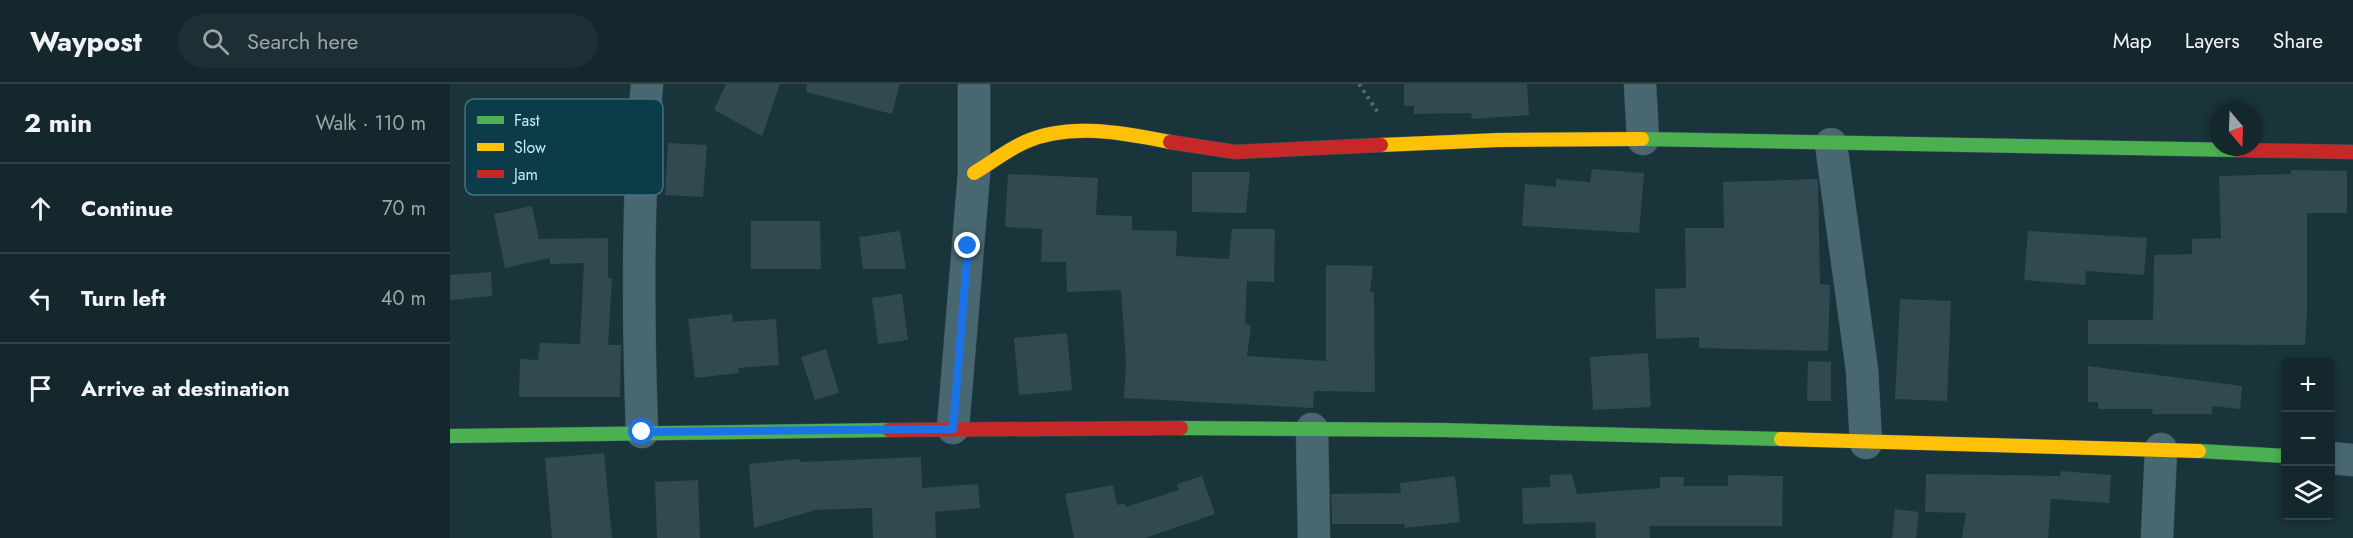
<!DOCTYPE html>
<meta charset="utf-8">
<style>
body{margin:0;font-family:Jost,sans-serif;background:#1d2f34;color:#f1f3f6}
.controls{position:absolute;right:18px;bottom:18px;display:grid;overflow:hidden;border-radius:6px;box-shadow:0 3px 9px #0003}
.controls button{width:54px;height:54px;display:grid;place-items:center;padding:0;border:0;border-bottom:2px solid #334448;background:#14272c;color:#f1f3f6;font:30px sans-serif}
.compass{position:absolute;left:1759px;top:18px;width:54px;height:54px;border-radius:50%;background:#14272c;box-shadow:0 3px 9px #0003;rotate:161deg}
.stop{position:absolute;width:18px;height:18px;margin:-14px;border:4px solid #1a73e8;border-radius:50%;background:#fff}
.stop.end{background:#1a73e8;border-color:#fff;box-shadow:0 2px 6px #0008}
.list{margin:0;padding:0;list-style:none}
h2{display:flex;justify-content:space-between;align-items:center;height:78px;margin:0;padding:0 24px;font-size:26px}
h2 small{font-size:20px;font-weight:400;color:#9da5a9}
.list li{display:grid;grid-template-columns:39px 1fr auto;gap:18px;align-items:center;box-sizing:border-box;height:90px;padding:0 24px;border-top:2px solid #334448}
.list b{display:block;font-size:22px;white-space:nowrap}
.list em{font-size:20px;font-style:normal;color:#9da5a9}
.icon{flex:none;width:33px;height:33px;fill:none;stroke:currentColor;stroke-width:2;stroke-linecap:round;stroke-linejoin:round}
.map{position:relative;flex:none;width:1903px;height:454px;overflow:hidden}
header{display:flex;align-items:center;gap:36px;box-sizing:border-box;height:84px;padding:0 30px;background:#14272c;border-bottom:2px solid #334448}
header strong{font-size:28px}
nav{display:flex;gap:33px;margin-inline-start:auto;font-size:21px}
.search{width:420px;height:54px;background:#1d2f34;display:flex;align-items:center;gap:15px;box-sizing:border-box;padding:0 21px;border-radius:33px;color:#9da5a9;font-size:22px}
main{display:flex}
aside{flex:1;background:#14272c}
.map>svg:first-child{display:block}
.building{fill:#314a51}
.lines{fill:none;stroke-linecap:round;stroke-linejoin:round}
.street-casing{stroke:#3c5259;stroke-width:33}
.fast-casing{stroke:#3c5259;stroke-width:15}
.slow-casing{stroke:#3c5259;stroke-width:15}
.jam-casing{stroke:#3c5259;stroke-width:15}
.path{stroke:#516a71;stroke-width:4;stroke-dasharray:3 4.5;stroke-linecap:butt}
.street{stroke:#496770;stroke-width:32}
.fast{stroke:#4caf50;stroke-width:14}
.slow{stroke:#ffc107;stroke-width:14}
.jam{stroke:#c62828;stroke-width:14}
.route{stroke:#1a73e8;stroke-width:8}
.key{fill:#0c3c49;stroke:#44717e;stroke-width:1.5}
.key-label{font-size:16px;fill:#c5ecfa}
</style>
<header>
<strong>Waypost</strong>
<div class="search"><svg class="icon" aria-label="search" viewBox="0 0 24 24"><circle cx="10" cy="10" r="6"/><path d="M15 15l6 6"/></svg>Search here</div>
<nav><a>Map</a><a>Layers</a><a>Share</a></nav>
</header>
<main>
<aside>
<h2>2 min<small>Walk · 110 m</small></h2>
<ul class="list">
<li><svg class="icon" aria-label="ahead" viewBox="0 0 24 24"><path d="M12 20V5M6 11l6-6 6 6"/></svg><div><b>Continue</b></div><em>70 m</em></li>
<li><svg class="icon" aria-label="left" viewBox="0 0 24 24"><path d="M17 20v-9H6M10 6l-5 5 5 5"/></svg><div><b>Turn left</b></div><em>40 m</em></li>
<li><svg class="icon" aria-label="arrive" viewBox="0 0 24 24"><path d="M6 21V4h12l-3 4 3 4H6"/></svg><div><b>Arrive at destination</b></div></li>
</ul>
</aside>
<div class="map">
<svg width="1903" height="454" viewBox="0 0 1903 454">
<rect width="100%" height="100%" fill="#1a343b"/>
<!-- building -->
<path class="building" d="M276,0H330L312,52L264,26Z
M357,0H450L442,30L356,8Z
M954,0H1077L1079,31L1022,35L1021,29L964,30V22H954Z
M218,59L257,61L253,113L215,111Z
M1142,85L1194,89L1189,149L1072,142L1075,100L1106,103V95L1140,98Z
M1841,86L1897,87V129H1857V229L1855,261L1638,260V236H1703L1704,171L1742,170V155L1771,154L1769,92L1841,90Z
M742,88H800L796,129L742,128Z
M558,90L648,94L646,131L682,132V146L727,147L726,172L779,175L782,145H825L824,198L797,197L795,240L801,241L797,272L876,277V181L923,182L920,208H924L925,308L864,307L863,324L674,314L676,278L671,206L617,208L616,178H591L592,145L555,143Z
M1368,95L1370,200L1380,201L1378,267L1249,264V253L1206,255L1205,205L1236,204L1235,144H1274L1273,98Z
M82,122L89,155L158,154V194H162L158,261H171L170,313H69L70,275L88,276L90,259L130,260L134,179L100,180V174L55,184L44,130Z
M301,137H370L371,185H301Z
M450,147L456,185H413L409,153Z
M1578,147L1697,154L1694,191L1636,187L1635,201L1574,196Z
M41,188L42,212L0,216V191Z
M452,210L458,256L428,260L422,214Z
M1450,215L1501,217L1497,317L1445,315Z
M282,230L283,238L326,235L329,281L288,284L289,289L245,294L238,235Z
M617,249L622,306L569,311L564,254Z
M376,265L389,309L365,316L351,273Z
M1198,269L1201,323L1143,326L1140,273Z
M1358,277L1381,278V317H1357Z
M1638,282L1792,302L1790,325L1762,322V330H1702L1703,325H1648V318H1638Z
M154,369L162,454H102L95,374Z
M471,373L472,404L528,400L530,424L485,428L486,454H423L422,424L365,426L304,444L299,380L350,375V378Z
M1611,387L1661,391L1659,419L1601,415L1598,454H1512L1516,429L1475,428L1476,390L1610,392Z
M1122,390L1127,410L1210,404V393H1234L1233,402H1278V391L1333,392L1332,442H1199L1200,454H1146L1145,438L1073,440L1072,404L1100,403V391Z
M752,392L765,430L695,454H624L615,410L663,401L667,421L675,419L676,423L729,406L727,400Z
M1005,392L1010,438L955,444L954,440H882L881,410L951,409L950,399Z
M248,396L250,454H207L205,398Z
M1445,425L1469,428L1466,454H1442Z"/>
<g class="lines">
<!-- street casing -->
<g class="street-casing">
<path id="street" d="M1190,0L1193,55
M1381,60L1412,286L1416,359
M503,344L524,89V0
M862,345L864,454
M192,348C188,231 187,116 197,0
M1880,374L1903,376
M1707,454L1711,365"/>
</g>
<!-- fast casing -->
<g class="fast-casing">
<path id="fast" d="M1192,55L1787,66
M731,344L993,346L1331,355
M0,352L439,346
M1749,367L1836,372"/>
</g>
<!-- slow casing -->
<g class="slow-casing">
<path id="slow" d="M931,61L1048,56L1192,55
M524,89C541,79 557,66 575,58C620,38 674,49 720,58
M1331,355L1749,367"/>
</g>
<!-- jam casing -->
<g class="jam-casing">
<path id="jam" d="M720,58L785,68L931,61
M1787,66L1903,68
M439,346L731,344"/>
</g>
<!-- path -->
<path class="path" d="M909,0L929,30"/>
<!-- street -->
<use href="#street" class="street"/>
<!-- fast -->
<use href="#fast" class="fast"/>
<!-- slow -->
<use href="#slow" class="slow"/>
<!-- jam -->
<use href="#jam" class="jam"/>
</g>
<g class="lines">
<!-- route -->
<path class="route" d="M192,348L503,345L518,162"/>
</g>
<!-- legend -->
<rect x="15" y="15" width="198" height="96" rx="9" class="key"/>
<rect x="27" y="32" width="27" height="8" fill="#4caf50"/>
<rect x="27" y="59" width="27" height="8" fill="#ffc107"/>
<rect x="27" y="86" width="27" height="8" fill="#c62828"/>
<g class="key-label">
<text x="64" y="42">Fast</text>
<text x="64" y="69">Slow</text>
<text x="64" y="96">Jam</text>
</g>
</svg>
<div class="controls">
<button>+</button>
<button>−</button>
<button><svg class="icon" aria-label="layers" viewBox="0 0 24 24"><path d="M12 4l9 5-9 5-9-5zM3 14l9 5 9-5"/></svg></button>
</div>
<svg class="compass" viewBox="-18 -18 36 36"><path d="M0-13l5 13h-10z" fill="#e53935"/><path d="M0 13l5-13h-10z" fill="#9da5a9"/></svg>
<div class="stop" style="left:192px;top:348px"></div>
<div class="stop end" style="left:518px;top:162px"></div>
</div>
</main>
